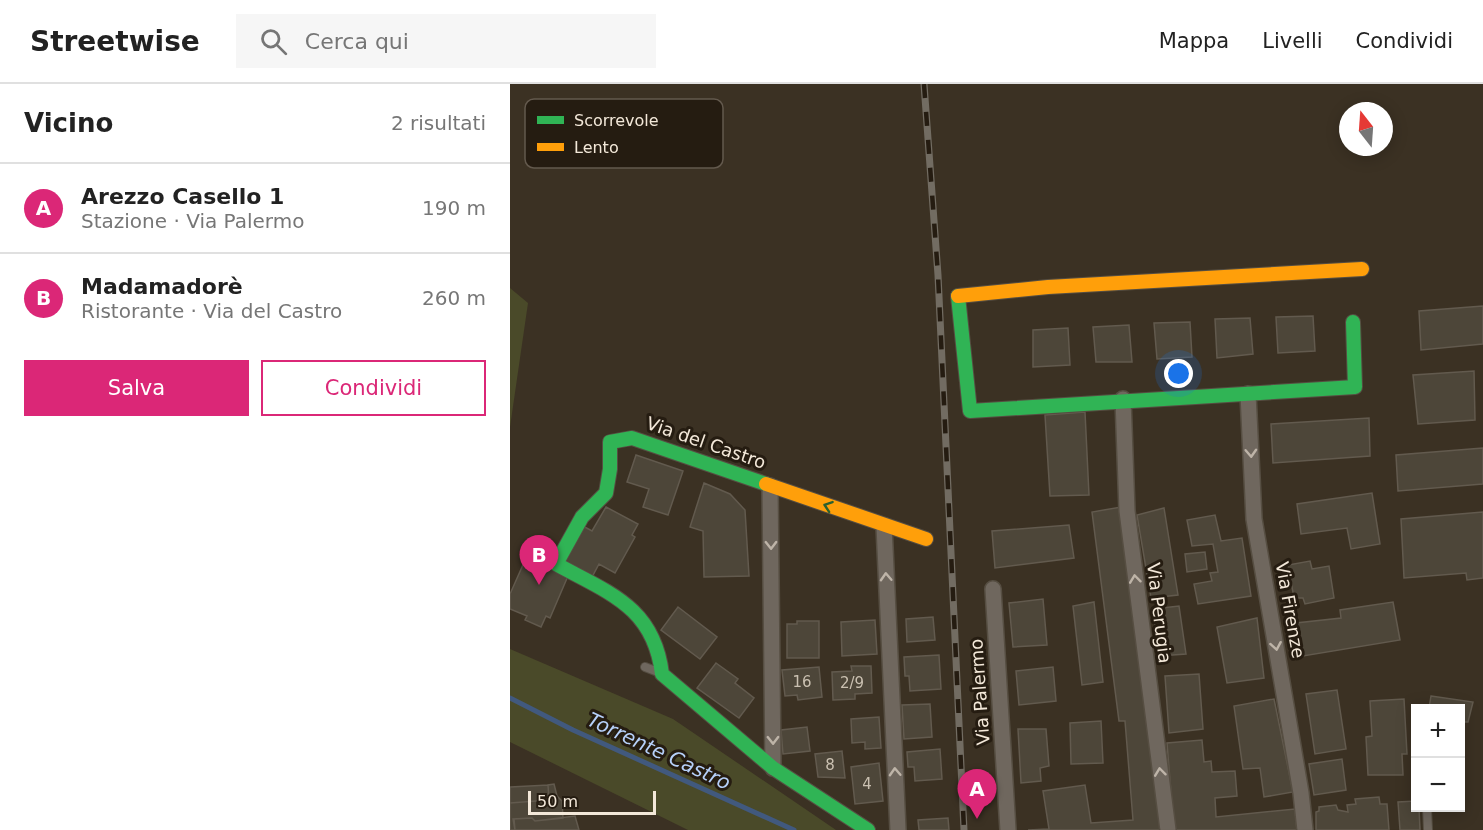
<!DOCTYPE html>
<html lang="it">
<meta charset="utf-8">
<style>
body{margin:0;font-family:"DejaVu Sans",sans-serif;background:#f6f6f6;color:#222}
.controls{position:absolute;right:18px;bottom:18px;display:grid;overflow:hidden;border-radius:0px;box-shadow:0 3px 15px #0003}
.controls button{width:54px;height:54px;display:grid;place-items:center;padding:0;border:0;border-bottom:2px solid #e0e0e0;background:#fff;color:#222;font:30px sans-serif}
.compass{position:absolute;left:829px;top:18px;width:54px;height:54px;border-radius:50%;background:#fff;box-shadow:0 3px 15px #0003;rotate:343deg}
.scale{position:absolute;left:18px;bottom:15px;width:128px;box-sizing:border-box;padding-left:6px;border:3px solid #f3e8d9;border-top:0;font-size:16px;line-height:21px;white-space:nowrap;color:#f3e8d9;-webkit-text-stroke:4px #251c11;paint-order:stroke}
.you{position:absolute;left:669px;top:290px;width:21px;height:21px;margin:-15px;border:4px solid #fff;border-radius:50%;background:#1a73e8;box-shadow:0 0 0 9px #1a73e833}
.badge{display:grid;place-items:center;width:39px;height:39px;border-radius:50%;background:#db2777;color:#fff;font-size:20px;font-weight:700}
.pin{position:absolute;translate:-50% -50px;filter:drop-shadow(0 2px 3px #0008)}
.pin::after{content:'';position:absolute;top:32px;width:21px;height:18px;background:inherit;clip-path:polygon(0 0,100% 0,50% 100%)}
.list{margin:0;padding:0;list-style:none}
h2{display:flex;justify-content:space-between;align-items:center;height:78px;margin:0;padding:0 24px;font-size:26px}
h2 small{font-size:20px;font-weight:400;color:#767676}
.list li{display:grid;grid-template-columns:39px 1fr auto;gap:18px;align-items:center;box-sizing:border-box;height:90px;padding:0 24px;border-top:2px solid #e0e0e0}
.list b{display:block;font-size:22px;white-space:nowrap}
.list p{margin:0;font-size:20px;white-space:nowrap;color:#767676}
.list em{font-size:20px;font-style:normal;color:#767676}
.actions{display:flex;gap:12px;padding:18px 24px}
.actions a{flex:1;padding:14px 0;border:2px solid #db2777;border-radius:0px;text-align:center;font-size:21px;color:#db2777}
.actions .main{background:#db2777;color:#fff}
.icon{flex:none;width:33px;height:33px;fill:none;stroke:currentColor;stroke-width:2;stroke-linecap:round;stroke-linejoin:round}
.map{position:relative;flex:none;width:973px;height:746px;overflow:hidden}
header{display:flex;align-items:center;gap:36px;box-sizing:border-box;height:84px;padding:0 30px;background:#fff;border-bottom:2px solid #e0e0e0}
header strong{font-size:28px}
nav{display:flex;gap:33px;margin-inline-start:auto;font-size:21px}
.search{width:420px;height:54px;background:#f6f6f6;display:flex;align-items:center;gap:15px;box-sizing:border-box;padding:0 21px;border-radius:0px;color:#767676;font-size:22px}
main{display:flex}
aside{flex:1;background:#fff}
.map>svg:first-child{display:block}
.green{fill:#4a4a29}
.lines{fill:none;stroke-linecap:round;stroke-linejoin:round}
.stream{stroke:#41597e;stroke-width:5}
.building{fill:#4d4639;stroke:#625a4e;stroke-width:1.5}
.lane-casing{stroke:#564e42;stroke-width:10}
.street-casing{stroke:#564e42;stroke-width:18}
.fast-casing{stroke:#564e42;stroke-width:16}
.slow-casing{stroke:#564e42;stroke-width:16}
.lane{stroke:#6f675e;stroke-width:8}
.street{stroke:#6f675e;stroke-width:15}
.fast{stroke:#30b455;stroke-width:14}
.slow{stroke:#ff9f0a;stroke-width:14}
.rail-casing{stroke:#726c62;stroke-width:7}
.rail{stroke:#251c11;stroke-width:4.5;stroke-dasharray:14;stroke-linecap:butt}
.oneway{stroke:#beb4a8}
.oneway2{stroke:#2a6030}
.labels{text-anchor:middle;stroke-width:6;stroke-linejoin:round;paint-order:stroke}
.number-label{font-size:15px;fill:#cac0b1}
.street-label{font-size:18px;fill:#f3e8d9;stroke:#251c11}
.water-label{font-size:20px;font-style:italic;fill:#b6d0f9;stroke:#251c11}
.key{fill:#251c11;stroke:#63594d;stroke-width:1.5}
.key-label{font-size:16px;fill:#f3e8d9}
</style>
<header>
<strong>Streetwise</strong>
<div class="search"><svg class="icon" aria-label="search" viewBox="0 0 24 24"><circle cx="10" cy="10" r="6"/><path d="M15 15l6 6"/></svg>Cerca qui</div>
<nav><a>Mappa</a><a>Livelli</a><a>Condividi</a></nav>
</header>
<main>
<aside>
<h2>Vicino<small>2 risultati</small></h2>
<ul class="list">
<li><span class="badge">A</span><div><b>Arezzo Casello 1</b><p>Stazione · Via Palermo</p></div><em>190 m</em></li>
<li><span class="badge">B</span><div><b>Madamadorè</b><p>Ristorante · Via del Castro</p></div><em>260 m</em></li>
</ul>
<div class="actions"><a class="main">Salva</a><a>Condividi</a></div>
</aside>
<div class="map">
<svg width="973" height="746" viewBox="0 0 973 746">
<rect width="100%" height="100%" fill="#3b3123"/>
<!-- green -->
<path class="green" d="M0,204L18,219L0,343Z
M0,565L163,635L326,746H178L0,658Z"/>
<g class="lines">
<!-- stream -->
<path class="stream" d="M0,614L63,646L284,746"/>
</g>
<!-- building -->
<path class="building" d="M973,222V260L911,266L909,227Z
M803,232L805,267L768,269L766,233Z
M740,234L743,270L707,274L705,235Z
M680,238L682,273L647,275L644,239Z
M619,241L622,278H586L583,243Z
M558,244L560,281L523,283V246Z
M964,287L965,336L908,340L903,291Z
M575,328L579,411L540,412L535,331Z
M859,334L860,372L763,379L761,340Z
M973,364V400L888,407L886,371Z
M126,371L173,387L158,431L133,423L139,405L117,398Z
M194,399L220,410L235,426L239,492L194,493L193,447L180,443Z
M862,409L870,460L841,465L837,444L791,450L787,420Z
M96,423L128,440L122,451L125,453L105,489L89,480L81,495L53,479L73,442L82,447Z
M611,423L652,746H518L539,745L533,707L575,701L581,739L623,736L615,637H609L582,428Z
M654,424L668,511L641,514L627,431Z
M973,428V494L957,496L956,489L894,494L891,435Z
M705,431L711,457L732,454L741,512L688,520L684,500L702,497L700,489L708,488L703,460L682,462L677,436Z
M559,441L564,474L485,484L482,447Z
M695,468L697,485L677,488L675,470Z
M16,474L58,492L40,534L36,532L31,543L15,536L17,532L0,525V510Z
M800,477L802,485L819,482L824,514L795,520L793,514H784L778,481Z
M533,515L537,561L503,563L499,519Z
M584,518L593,598L572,601L563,522Z
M883,518L890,556L793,572L786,539L831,534L830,526Z
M669,522L676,570L649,572L643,525Z
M168,523L207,553L190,575L151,546Z
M423,533L425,556L397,558L396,535Z
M747,534L754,594L717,599L707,543Z
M365,536L367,570L332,572L331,538Z
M287,537H309V574H277V540H287Z
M429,571L431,605L400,607L399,592H395L394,573Z
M206,579L228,595L225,599L244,614L229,634L187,604Z
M341,582H361L362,609L345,610V615L323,616L322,588L342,587Z
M309,583L312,613L288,616L287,611L275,612L272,586Z
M543,583L546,617L509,621L506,587Z
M689,590L693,645L659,649L655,592Z
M827,606L836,665L805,670L796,610Z
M921,612L963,618L958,638H950V624H919Z
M764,615L783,708L754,713L750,684L733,685L724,622Z
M894,615L897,670H892L893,691H858L856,653L862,652L860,617Z
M420,620L422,653L394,655L392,621Z
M369,633L371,664L355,665V658L342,659L341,635Z
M591,637L593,679L561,680L560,639Z
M297,643L300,667L273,670L271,646Z
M508,645H536L539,682L530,684L531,697L511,699Z
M692,656L694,678L701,677L702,688L725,687L727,712L705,714L706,733L785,725L787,746H664L657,659Z
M430,665L432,695L405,697L404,683H398L397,668Z
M332,667L335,694L308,693L305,670Z
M832,675L836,706L804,711L799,680Z
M369,679L373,717L345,720L341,683Z
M44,700L47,712L52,717L53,734L25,737L22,734L4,735L5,746H0V719L39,716L38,701Z
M38,701L39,716L0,719V703Z
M869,713L870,720H877L879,746H806V728L809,727V723L826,721L828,726L838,728L837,721L846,720L845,715Z
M906,717V724H909L910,746H890L888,718Z
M65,732L69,746H5L3,735L22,734L25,737Z
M438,734L439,746H409L408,736Z"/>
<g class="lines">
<!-- lane casing -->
<g class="lane-casing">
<path id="lane" d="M135,583L148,588
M917,724L918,746"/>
</g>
<!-- street casing -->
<g class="street-casing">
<path id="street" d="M738,310L744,435L791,709L795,746
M613,315L617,427L658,746
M260,402L263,684
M374,442L388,746
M483,505L498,746"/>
</g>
<!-- fast casing -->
<g class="fast-casing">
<path id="fast" d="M448,212L460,327L845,303L843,238
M256,400L122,354L100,358V385L96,409L72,433L46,480C99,509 144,523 152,590L263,684L358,746"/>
</g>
<!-- slow casing -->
<g class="slow-casing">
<path id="slow" d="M448,212L538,203L852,185
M256,400L416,455"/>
</g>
<!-- lane -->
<use href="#lane" class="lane"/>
<!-- street -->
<use href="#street" class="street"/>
<!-- fast -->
<use href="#fast" class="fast"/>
<!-- slow -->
<use href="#slow" class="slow"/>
<!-- rail casing -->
<g class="rail-casing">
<path id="rail" d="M414,0L428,191L454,746"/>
</g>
<!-- rail -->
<use href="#rail" class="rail"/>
</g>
<!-- one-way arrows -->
<defs><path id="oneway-chevron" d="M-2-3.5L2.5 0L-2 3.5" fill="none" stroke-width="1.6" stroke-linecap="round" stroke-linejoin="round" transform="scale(1.5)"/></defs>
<g class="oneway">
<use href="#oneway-chevron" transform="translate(741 369) rotate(87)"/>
<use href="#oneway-chevron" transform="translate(261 461) rotate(89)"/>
<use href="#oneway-chevron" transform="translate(376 493) rotate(-93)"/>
<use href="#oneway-chevron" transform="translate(625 495) rotate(-97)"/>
<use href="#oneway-chevron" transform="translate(766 562) rotate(80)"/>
<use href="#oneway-chevron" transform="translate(263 656) rotate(89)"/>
<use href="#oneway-chevron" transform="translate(385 688) rotate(-93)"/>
<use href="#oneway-chevron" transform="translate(650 688) rotate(-97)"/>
</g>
<use class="oneway2" href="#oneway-chevron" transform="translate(318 422) rotate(-161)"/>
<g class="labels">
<!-- number labels -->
<g class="number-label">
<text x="292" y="603">16</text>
<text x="342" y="604">2/9</text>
<text x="320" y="686">8</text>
<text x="357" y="705">4</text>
</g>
<!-- street labels -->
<g class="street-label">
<text transform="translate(196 359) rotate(19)" y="6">Via del Castro</text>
<text transform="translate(780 526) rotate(80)" y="6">Via Firenze</text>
<text transform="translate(649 529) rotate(83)" y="6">Via Perugia</text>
<text transform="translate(470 608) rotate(-94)" y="6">Via Palermo</text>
</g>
<!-- water labels -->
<g class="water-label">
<text transform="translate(149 667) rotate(25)" y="7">Torrente Castro</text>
</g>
</g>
<!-- legend -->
<rect x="15" y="15" width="198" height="69" rx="9" class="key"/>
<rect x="27" y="32" width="27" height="8" fill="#30b455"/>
<rect x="27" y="59" width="27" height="8" fill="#ff9f0a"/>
<g class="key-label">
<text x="64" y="42">Scorrevole</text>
<text x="64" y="69">Lento</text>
</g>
</svg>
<div class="controls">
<button>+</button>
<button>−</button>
</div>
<svg class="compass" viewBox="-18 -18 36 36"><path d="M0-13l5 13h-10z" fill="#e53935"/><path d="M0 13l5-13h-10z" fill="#767676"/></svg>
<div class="scale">50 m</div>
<div class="you"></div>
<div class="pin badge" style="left:467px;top:735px">A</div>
<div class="pin badge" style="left:29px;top:501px">B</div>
</div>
</main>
